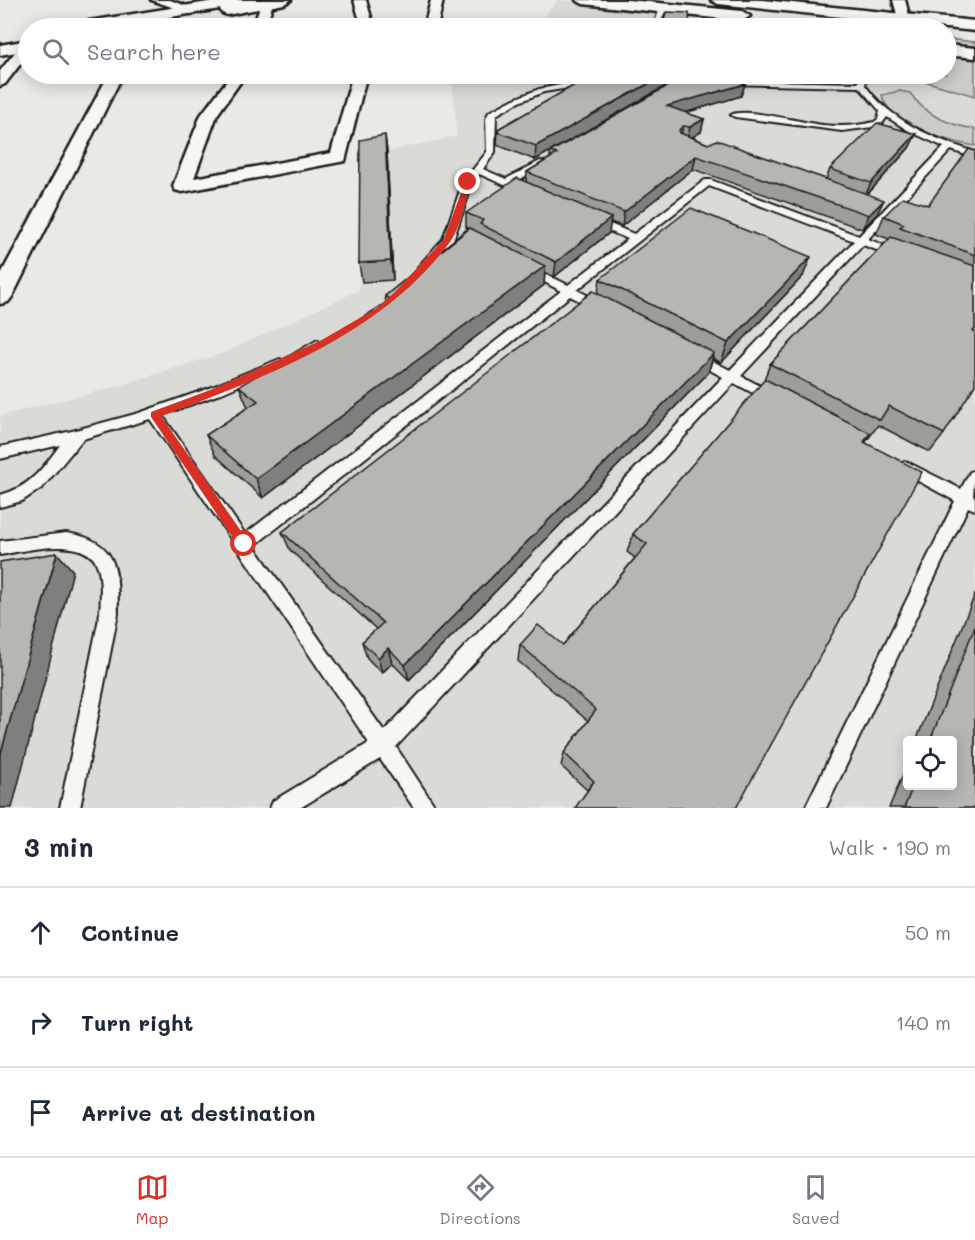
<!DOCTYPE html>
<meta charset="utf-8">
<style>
body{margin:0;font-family:Mali,sans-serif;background:#f2f2f3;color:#1f2937}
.controls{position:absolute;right:18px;bottom:18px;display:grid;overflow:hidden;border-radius:6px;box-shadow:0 3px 15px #0003}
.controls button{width:54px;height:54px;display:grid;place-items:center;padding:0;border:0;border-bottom:2px solid #e0e1e3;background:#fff;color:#1f2937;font:30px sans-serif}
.stop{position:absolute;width:18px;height:18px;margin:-14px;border:4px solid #d93025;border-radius:50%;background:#fff}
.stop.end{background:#d93025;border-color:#fff;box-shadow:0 2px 6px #0008}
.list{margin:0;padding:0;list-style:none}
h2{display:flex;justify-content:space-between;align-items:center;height:78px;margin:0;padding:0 24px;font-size:26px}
h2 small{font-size:20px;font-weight:400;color:#747a83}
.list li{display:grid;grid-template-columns:39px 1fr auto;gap:18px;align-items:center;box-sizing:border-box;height:90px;padding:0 24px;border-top:2px solid #e0e1e3}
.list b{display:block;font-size:22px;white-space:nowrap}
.list em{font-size:20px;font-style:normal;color:#747a83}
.icon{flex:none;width:33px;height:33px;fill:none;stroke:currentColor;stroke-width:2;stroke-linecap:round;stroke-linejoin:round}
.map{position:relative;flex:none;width:975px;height:808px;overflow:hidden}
.search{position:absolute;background:#fff;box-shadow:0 3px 15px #0003;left:18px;right:18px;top:18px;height:66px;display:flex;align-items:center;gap:15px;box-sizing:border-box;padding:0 21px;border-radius:33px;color:#747a83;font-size:22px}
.sheet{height:348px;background:#fff}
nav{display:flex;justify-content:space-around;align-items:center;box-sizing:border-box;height:84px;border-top:2px solid #e0e1e3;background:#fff;font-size:16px;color:#747a83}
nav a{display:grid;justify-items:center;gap:3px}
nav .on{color:#d93025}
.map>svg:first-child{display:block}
.built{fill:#dadad6;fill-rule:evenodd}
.green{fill:#cbcbc7;stroke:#747472;stroke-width:1.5}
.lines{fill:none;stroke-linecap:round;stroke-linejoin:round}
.service-casing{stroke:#1c1c1c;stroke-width:4}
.minor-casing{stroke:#1c1c1c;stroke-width:5}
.secondary-casing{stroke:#1c1c1c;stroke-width:5}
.trunk-casing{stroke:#1c1c1c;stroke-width:5}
.service{fill:#f6f6f2;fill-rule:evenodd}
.minor{fill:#f6f6f2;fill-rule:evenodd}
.secondary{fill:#f6f6f2;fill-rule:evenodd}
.trunk{fill:#f6f6f2;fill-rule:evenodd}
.wall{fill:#9d9d9a;stroke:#1c1c1c;stroke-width:1.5}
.shaded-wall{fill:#7f7f7d;stroke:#1c1c1c;stroke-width:1.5}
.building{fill:#b6b6b3;stroke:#1c1c1c;stroke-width:1.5}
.route{fill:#d93025}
</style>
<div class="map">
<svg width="975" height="808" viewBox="0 0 975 808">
<rect width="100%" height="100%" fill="#e9e9e5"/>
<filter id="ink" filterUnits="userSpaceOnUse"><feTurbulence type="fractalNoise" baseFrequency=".0167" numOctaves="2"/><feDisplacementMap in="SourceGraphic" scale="12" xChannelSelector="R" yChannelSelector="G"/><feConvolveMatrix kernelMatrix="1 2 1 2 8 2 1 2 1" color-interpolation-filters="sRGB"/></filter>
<g filter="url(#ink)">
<!-- built -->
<path class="built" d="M558,0L684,13L703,21L701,28H546L544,16Z
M975,61V808H0V416L115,387L226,352L359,290L361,157L457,136L452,74H946ZM908,740H952V786H908Z"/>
<!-- green -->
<path class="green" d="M947,39L975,42V96L900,74H946Z
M899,91L910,93C925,115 949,125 975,129V146C950,142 888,125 882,95Z"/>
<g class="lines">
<!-- service casing -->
<g class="service-casing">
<path id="service" d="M663,6L666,8L659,28H653L660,8Z
M860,74H867L865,85C890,121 934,139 975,152V158L951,150L868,239L901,252V256H893L863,245L741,376L776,394L778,397L776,400H766L734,383L396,747L436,808H414L380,759L300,808H270L273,801L369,743L150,419L83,439L43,487L22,501L0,507V495C29,488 43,468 60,445L0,459V447L72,431L139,413L207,389L280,359L286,363L285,366L217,395L162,415L245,534L561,291L524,271V267H532L568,285L628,239L590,223V219H598L634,234L705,180H711L859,236L944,147L909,131L887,117L880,126L842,131L735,117L731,115C744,107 804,123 823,125C841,127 857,126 874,122L878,119L880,111L859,87L723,84L719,82L723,80L858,83ZM709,186L854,241L730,370L699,354H691L689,357L691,360L723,377L384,731L254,546L570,296L595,309H603L605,306L603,303L577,290Z
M695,80V84H692L648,85L644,83L648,81Z
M582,81H596L600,83L544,92L519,102L496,115L495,152L483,169L506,179L540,161L548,163L514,183L521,187L516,190L479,174L473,182L453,240L426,271H418V267L443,239L463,182L487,152L486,119L489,112L514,99L539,89Z
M905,461L961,489L970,472L975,470L973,496L975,497V510L968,507L826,808H805L955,501L900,471L898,467L900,463Z
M66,533C118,540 118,569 118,613L80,808H60L100,613C101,598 102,582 98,567C87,534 25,551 0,555V541Z"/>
</g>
<!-- minor casing -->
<g class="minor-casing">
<path id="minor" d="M151,0H170L198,10L192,14Z
M262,0H274L265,28H253Z
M354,0H366L374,28H362Z
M431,0H443L437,28H424Z
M893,0H905L910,19L909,22H899Z
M158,11L164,15L158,28H146L154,12Z
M28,41V54L5,84L0,86V71L23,42Z
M109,74H123L12,297L8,302L0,304V276Z
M232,74H246L217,115L194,178L331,153L353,74H367L345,161L182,192L175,190L173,186L201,115Z"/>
</g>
<!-- secondary casing -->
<g class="secondary-casing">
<path id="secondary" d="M221,0H291L284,4L227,15L222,13L220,9L103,28H69L77,23Z
M28,40V50L0,55V45Z"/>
</g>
<!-- trunk casing -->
<g class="trunk-casing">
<path id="trunk" d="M576,0H628L742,11L750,16L742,21L583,4Z
M711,0H762L975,21V31L718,4Z
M946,45L975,48V58L946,55Z"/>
</g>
<!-- service -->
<use href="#service" class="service"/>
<!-- minor -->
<use href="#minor" class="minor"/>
<!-- secondary -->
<use href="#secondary" class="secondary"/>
<!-- trunk -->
<use href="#trunk" class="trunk"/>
</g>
<!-- wall -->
<path class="wall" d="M496,74H707V75L745,84L741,96L685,113L704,119L701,132L692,137L708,144L826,179L830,169L916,134L909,148L868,194L877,214L862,229L693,169L622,226L610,222L609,233L554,277L545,272L544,285L263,498L215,455L206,435L249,407L247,405L239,386L323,343L386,303L385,296L468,228L466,227V213L526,182L527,172L550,158V152L681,79H665L664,87L535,160L497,145L498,129L584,80H576L553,84L496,78Z
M385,135L387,152L393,280L362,282L359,263Z
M975,151V329L973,331L944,434L930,452L878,425L868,439L587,790L561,766L564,753L588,721L518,661L520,645H563L635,558L627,552L633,534L763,382L770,364L889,239L876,234L884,216L928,205Z
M803,276L721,363L713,358L708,373L409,680L392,663L382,673L367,658L362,642L376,629L290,550L282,532L598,293L600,279Z
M975,594V808H889L908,762V786H952V741H916Z"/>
<!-- shaded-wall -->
<path class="shaded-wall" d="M554,74H577L576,80L553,84Z
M666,74L664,87L535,160L536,146Z
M745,84L741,96L664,119L667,106Z
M704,119L701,132L687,140L690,127Z
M683,126L681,139L679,130Z
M916,134L909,148L864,198L871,183Z
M385,135L387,152L393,280L391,261Z
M696,156L693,169L622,226L624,212Z
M884,200L877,214L862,229L869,215Z
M611,218L609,233L554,277L556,262Z
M811,257L803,276L721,363L728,343Z
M545,266L544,285L263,498L256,479Z
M714,353L708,373L409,680L405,665Z
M57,553L73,571L12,808H0V756Z
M388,648L392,663L382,673L378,658Z"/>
<!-- building -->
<path class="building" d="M666,12L689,13L690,28H662Z
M666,74L536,146L498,132V129L592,75Z
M725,74L745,84L667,106L704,119L690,127L683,126L679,130L680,133L708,144L717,140L884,200L869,215L696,156L624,212L527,172L557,154L550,152L687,75Z
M877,123L916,134L871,183L830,169Z
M385,135L391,261L359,263L360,140Z
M969,149L975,151V255L900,227L904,224L884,216L903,197L928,205Z
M517,178L611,218L556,262L480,224L483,220L466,213Z
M691,208L811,257L728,343L600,279Z
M470,228L545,266L256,479L206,435L258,401L239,386L317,339L323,343L391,300L385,296Z
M891,237L975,266V329L973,331L975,332V385L944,434L889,406L880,420L770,364Z
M593,291L714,353L405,665L388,648L378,658L362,642L383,623L282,532Z
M765,379L870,433L864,442L922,472L736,808H575L594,781L564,753L596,710L520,645L538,625L563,645L647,544L633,534Z
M57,553L0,756V562Z
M975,626V808H904L913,786H952V741H930Z"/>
</g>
<!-- route -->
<path class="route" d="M468,180L472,182C465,200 461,227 450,242C381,335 266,377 161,416L248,541V548H240L151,417V412L213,389L320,341L377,308L395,292L444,239L465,182Z"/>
</svg>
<div class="controls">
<button><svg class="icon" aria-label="locate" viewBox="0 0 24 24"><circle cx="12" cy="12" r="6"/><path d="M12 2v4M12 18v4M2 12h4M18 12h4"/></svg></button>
</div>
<div class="stop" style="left:244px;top:544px"></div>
<div class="stop end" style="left:468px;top:182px"></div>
<div class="search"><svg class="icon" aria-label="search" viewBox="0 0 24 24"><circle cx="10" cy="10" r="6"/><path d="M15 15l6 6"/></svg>Search here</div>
</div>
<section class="sheet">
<h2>3 min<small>Walk · 190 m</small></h2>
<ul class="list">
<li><svg class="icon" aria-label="ahead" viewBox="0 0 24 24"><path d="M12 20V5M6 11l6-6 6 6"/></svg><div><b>Continue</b></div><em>50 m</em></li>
<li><svg class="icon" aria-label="right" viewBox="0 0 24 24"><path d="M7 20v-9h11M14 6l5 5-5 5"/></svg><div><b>Turn right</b></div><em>140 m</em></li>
<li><svg class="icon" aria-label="arrive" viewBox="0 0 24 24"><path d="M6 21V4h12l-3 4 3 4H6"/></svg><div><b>Arrive at destination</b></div></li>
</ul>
</section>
<nav>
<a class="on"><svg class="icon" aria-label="map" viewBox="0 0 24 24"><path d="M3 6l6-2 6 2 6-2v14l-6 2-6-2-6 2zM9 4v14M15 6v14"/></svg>Map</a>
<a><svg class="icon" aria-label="directions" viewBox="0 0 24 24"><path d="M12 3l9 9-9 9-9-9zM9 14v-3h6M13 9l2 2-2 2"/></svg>Directions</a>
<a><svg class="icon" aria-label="saved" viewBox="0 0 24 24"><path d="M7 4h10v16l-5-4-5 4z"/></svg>Saved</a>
</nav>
